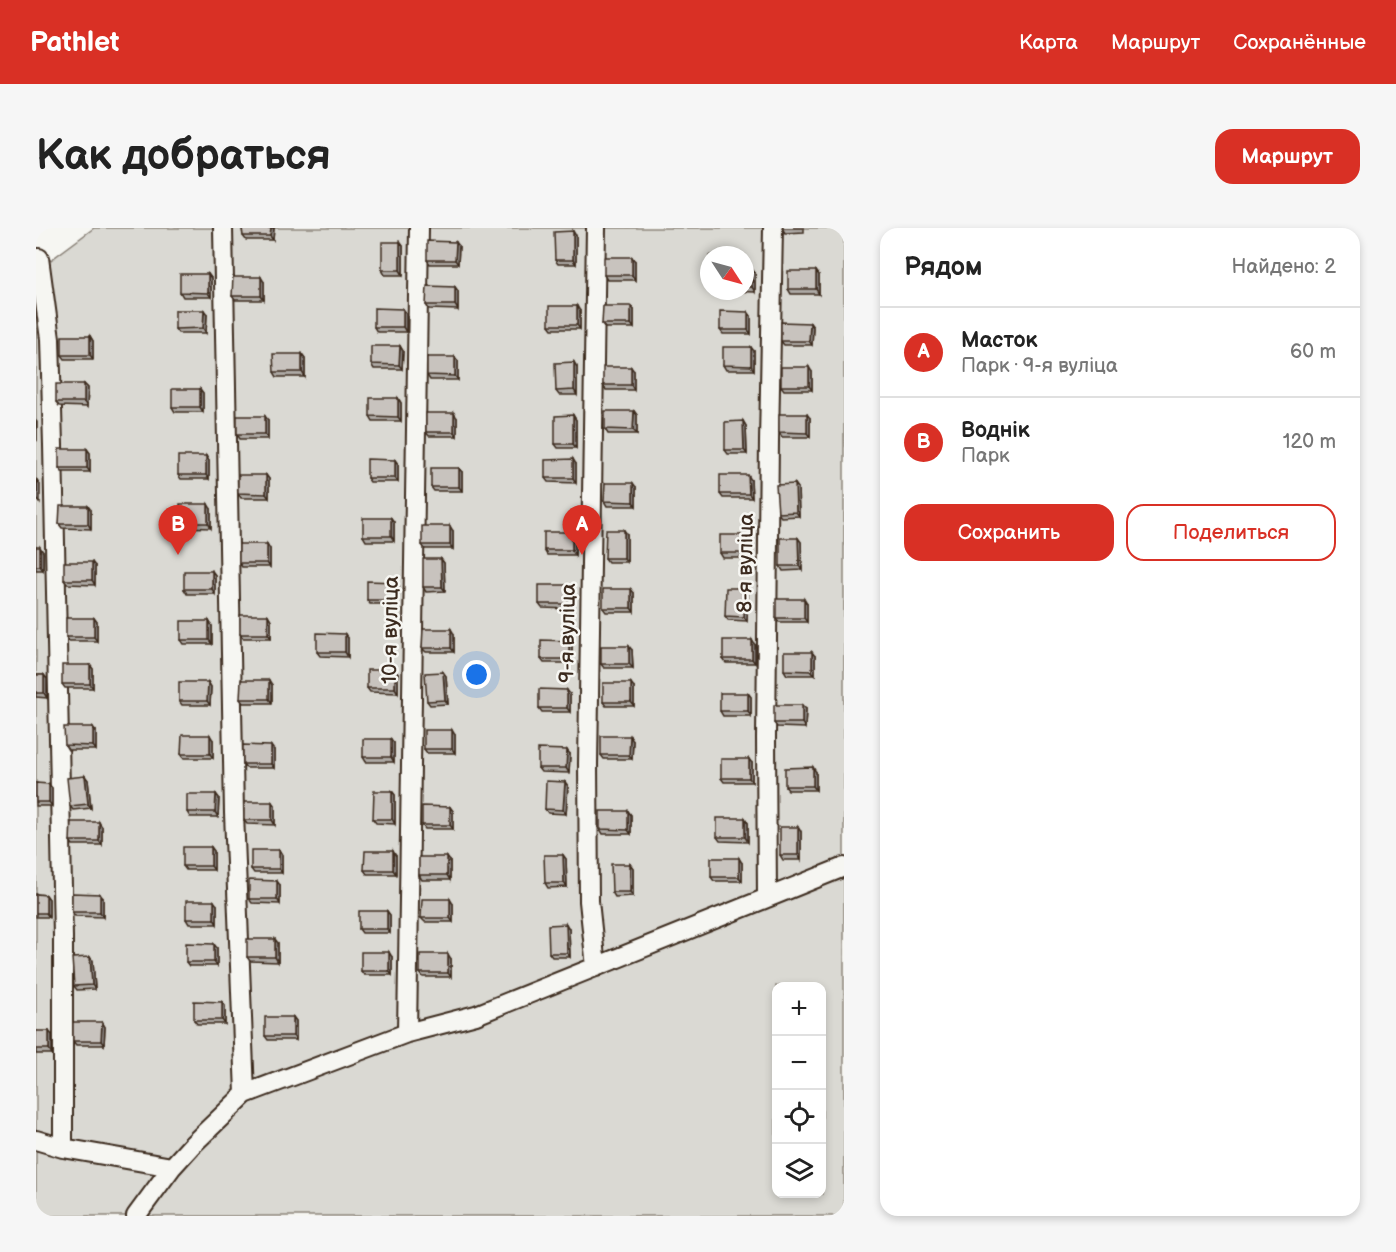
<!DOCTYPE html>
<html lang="ru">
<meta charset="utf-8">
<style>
body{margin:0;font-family:"Balsamiq Sans",sans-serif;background:#f6f6f6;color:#222}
.controls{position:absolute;right:18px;bottom:18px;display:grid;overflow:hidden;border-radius:12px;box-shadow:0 3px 9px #0003}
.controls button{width:54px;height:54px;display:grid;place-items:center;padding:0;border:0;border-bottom:2px solid #e0e0e0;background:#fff;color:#222;font:30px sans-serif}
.compass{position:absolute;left:664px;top:18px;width:54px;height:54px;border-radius:50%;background:#fff;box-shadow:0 3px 9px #0003;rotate:126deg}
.you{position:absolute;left:441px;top:447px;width:21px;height:21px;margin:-15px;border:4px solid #fff;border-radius:50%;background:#1a73e8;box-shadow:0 0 0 9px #1a73e833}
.badge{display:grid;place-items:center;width:39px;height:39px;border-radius:50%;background:#d93025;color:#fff;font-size:20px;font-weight:700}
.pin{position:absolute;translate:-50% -50px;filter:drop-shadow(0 2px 3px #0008)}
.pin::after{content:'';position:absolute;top:32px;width:21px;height:18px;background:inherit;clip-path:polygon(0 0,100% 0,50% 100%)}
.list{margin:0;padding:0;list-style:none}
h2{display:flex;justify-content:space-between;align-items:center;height:78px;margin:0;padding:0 24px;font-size:26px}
h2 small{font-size:20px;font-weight:400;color:#767676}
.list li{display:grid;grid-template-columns:39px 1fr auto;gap:18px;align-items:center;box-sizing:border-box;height:90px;padding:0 24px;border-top:2px solid #e0e0e0}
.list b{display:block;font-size:22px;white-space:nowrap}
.list p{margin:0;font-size:20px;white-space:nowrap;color:#767676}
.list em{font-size:20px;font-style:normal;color:#767676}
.actions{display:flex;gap:12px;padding:18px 24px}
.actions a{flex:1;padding:14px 0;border:2px solid #d93025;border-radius:18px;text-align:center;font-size:21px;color:#d93025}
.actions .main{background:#d93025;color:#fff}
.icon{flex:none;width:33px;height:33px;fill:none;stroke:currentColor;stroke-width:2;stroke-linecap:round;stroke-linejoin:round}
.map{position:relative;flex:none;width:808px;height:988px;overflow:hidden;border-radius:18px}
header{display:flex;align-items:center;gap:36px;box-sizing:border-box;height:84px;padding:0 30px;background:#d93025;color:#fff}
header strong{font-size:28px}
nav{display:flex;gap:33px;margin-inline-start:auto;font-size:21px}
.intro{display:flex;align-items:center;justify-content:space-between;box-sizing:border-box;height:144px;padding:0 36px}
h1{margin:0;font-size:42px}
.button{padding:15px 27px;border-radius:18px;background:#d93025;color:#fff;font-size:21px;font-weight:700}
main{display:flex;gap:36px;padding:0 36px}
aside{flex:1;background:#fff;border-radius:18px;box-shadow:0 3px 9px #0003}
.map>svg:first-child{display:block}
.green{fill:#dad9d3;stroke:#8a8278;stroke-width:1.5;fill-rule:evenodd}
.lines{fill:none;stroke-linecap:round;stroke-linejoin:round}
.minor-casing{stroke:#3b2a1e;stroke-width:22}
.minor{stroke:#f6f6f2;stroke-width:18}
.wall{fill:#aca8a3;stroke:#3b2a1e;stroke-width:1.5}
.shaded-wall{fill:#8c8885;stroke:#3b2a1e;stroke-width:1.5}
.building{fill:#c8c3be;stroke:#3b2a1e;stroke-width:1.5}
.labels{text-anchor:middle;stroke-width:5;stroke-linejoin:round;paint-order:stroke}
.street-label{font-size:21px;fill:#3b2a1e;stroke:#f6f6f2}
</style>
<header>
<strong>Pathlet</strong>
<nav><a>Карта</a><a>Маршрут</a><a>Сохранённые</a></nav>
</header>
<div class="intro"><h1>Как добраться</h1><a class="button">Маршрут</a></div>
<main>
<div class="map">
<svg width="808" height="988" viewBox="0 0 808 988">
<rect width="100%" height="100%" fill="#f6f6f2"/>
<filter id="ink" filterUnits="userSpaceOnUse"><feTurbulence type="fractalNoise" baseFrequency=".0167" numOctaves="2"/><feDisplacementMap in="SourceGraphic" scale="12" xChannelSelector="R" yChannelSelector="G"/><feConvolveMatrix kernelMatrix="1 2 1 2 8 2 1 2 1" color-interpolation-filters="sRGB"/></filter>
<g filter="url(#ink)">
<!-- green -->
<path class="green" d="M58,0H808V988H0V43ZM673,27H709V63H673ZM740,758H786V966H740Z"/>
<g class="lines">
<!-- minor casing -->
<g class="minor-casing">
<path id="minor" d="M187,0L198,585L209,866
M0,30H3L14,111L17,217L27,709V920
M731,670L730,510L733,213L737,0
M560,739L553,673L552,536L560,0
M371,805L383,0
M0,912L27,920L136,939L156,917L209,866L371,805L440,787L808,639
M100,988L136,939"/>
</g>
<!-- minor -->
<use href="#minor" class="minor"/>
</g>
<!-- wall -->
<path class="wall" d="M206,0H238L237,12H210L207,8Z
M746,0H768V4L749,5Z
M540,8V36H522L519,32Z
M364,14L367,18V47H349L346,42Z
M423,18L422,36H394L391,32Z
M599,33V52H571L568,47Z
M709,41H716L719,45V64L691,63H709Z
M780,43L783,47V66H755L752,61Z
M172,46L175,50V69H147L144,64Z
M228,54V72H199L196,68Z
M419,59L422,63V82L393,81L390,77Z
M367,81L370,85V104H341L338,99Z
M598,82V100H569L566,96Z
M544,83V101H516L513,97Z
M712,84L715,88V106H687L684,102Z
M171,86L170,105H142L139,101Z
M774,95L777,99L776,117H748L745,113Z
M54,108L57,113V131H29L26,127Z
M364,118L367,123L366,141H338L335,136Z
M718,123V142H690L687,137Z
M266,126L269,130V149H241L238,144Z
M422,133V152H394L391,147Z
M541,139V167H523L520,163Z
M598,143V162H570L567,157Z
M776,144V162H748L745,158Z
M48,156L52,160L51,179L23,178L20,174Z
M164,161L167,165V184H139L136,179Z
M362,170L365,175V193H337L334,188Z
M598,183L601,187V206H572L569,201Z
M537,187L540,192V220H522L519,216Z
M421,190V208H393L390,204Z
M774,190V209H746L743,204Z
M232,192V211H204L201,206Z
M707,193L710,198L711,226H692L689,222Z
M51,221L54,225V244H26L23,240Z
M170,228L173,233V251H145L142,247Z
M359,232L362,236V254H334L331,250Z
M540,236V255L512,254L509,250Z
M426,244V263H398L395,259Z
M230,247L233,251V270H205L202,265Z
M715,252L716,270H687L684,266Z
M759,256L762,260L763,288L745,289L742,285Z
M600,259V278H571L568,273Z
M175,281V300L147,299L144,295Z
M55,282V301L26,300L23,296Z
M355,290L358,294V313H330L327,308Z
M417,303V321H389L386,317Z
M591,306V334H572L569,330Z
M539,308V327H511L508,322Z
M762,310L765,314L766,342L747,343L744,338Z
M715,311V330H687L684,325Z
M231,316L234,321V339H206L203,335Z
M0,319L7,324V342H0Z
M405,331L408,335L409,363L390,364L387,359Z
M59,338V357L31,356L28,352Z
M176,343L179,347V366H151L148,361Z
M360,354L363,358L362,376H334L331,372Z
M709,360L712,365L711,393L692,392L689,388Z
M535,362V381L506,380L503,376Z
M598,365V384H570L567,380Z
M771,376V394H743L740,390Z
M232,387L235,392V410H207L204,406Z
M58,390L61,394V413H33L30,409Z
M173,393L176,398V416H148L145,412Z
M418,406V424H390L386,420Z
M312,410V429L284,428L281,424Z
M536,417V435H508L505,431Z
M719,417V435H690L687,431Z
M596,422L597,440H568L565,436Z
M779,428V447H751L748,442Z
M54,437L57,441V460H29L26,456Z
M407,444L410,448L412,476L394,477L391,473Z
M362,446V465L334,464L331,460Z
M0,447H8L11,451V470L0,469Z
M172,454L175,459L174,477H146L143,473Z
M236,457V475H207L204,471Z
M598,459V478H570L567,474Z
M712,465L715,469V488H687L684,483Z
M534,466V484H506L503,480Z
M770,481L769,500L741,499L738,495Z
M60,503V522H32L29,517Z
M419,507V525H391L388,521Z
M177,512V530H148L145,526Z
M597,513L596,531H568L565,527Z
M358,515V534H330L327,529Z
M238,522V540H210L207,536Z
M534,526L533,545L505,544L502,540Z
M716,535V554H688L685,550Z
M780,544V562H752L749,558Z
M49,548L52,552L55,580L37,582L34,578Z
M529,554L532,558L530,586L512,585L509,581Z
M0,555L16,560V578H0Z
M356,563L359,567V596L340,595L337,591Z
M180,566L183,570L182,589H154L151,584Z
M239,578V597L211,596L208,592Z
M414,579L417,583V601H389L386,597Z
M592,583L595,587V606H567L564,601Z
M709,590L712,595V614L684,613L681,609Z
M66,599V617H37L34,613Z
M765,604V632H747L744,627Z
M175,619L178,623V642H150L147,638Z
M243,622L246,627V645H218L215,641Z
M527,627L530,631L531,659L512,660L509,655Z
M360,628V646H331L328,642Z
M414,633V652H386L383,647Z
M706,635V653H678L675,649Z
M594,636L597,640V668L579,669L576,664Z
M244,657V676L216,675L213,671Z
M0,666L10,667L13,671V689H0Z
M67,670V689L39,688L36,684Z
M417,676V694H389L385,690Z
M181,677V696H153L150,691Z
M351,683L354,687V705H326L323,701Z
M530,696L533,701L534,729H516L513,725Z
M242,715V734L214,733L211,729Z
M181,720V738H153L150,734Z
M356,729V747H328L325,743Z
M415,731V749H387L384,745Z
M57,733L59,761L41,762L38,758Z
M186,774L189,778V796H161L158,792Z
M257,789L260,793V812H232L229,808Z
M66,794L69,799L68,817H40L37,813Z
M0,803L16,807V826H0Z"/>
<!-- shaded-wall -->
<path class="shaded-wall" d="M235,0H238L237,12L234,8Z
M537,3L540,8V36L537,32Z
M364,14L367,18V47L364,42Z
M420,14L423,18L422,36L419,32Z
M596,29L599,33V52L596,47Z
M716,41L719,45V64L716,59Z
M780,43L783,47V66L780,61Z
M172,46L175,50V69L172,65Z
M225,49L228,54V72L225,68Z
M419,59L422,63V82L419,77Z
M541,78L544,83V101L541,97Z
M595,78L598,82V100L595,96Z
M367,81L370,85V104L367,99Z
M168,82L171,86L170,105L167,100Z
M712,84L715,88V106L712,102Z
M774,95L777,99L776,117L773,113Z
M54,108L57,113V131L54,127Z
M364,118L367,123L366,141L363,137Z
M715,119L718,123V142L715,138Z
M266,126L269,130V149L266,144Z
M419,129L422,133V152L419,148Z
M538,134L541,139V167L538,162Z
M595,139L598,143V162L595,157Z
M773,139L776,144V162L773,158Z
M48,156L52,160L51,179L48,174Z
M164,161L167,165V184L164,179Z
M362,170L365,175V193L362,189Z
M598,183L601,187V206L597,202Z
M418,185L421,190V208L418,204Z
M771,186L774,190V209L771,205Z
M537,187L540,192V220L537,216Z
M229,188L232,192V211L229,206Z
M0,193L1,194V212L0,211Z
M707,193L710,198L711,226L708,222Z
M51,221L54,225V244L51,240Z
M170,228L173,233V251L170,247Z
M537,231L540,236V255L537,250Z
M359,232L362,236V254L359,250Z
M423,240L426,244V263L423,259Z
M230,247L233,251V270L230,266Z
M712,247L715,252L716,270L713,266Z
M1,252L4,256V275L1,270Z
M597,255L600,259V278L597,274Z
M759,256L762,260L763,288L760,284Z
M172,276L175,281V300L172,295Z
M52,278L55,282V301L52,296Z
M355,290L358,294V313L355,308Z
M414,298L417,303V321L414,317Z
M588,302L591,306V334L588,330Z
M536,304L539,308V327L536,322Z
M712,307L715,311V330L712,325Z
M762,310L765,314L766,342L763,338Z
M231,316L234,321V339L231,335Z
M4,319L7,324V342L4,338Z
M405,331L408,335L409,363L406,359Z
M56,334L59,338V357L56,352Z
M176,343L179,347V366L176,361Z
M360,354L363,358L362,376L359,372Z
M532,357L535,362V381L532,376Z
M709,360L712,365L711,393L708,389Z
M595,361L598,365V384L595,380Z
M768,371L771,376V394L768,390Z
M232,387L235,392V410L232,406Z
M58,390L61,394V413L58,409Z
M173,393L176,398V416L173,412Z
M415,401L418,406V424L415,420Z
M309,406L312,410V429L309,424Z
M716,412L719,417V435L716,431Z
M533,413L536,417V435L533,431Z
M593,418L596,422L597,440L593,436Z
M776,424L779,428V447L776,443Z
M54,437L57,441V460L54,456Z
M359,442L362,446V465L359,460Z
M407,444L410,448L412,476L409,472Z
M8,447L11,451V470L8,465Z
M233,452L236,457V475L233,471Z
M172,454L175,459L174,477L171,473Z
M595,455L598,459V478L595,474Z
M531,462L534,466V484L531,480Z
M712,465L715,469V488L712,483Z
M766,477L770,481L769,500L766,495Z
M57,499L60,503V522L57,518Z
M416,502L419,507V525L416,521Z
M174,507L177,512V530L174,526Z
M594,508L597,513L596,531L593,527Z
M355,511L358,515V534L355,529Z
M235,518L238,522V540L235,536Z
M531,522L534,526L533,545L530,540Z
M713,531L716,535V554L713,550Z
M777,539L780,544V562L777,558Z
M49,548L52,552L55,580L52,576Z
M529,554L532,558L530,586L527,582Z
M13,556L16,560V578L13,574Z
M356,563L359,567V596L356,591Z
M180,566L183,570L182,589L179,584Z
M236,574L239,578V597L236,592Z
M414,579L417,583V601L414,597Z
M592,583L595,587V606L592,602Z
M709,590L712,595V614L709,609Z
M63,594L66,599V617L63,613Z
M762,599L765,604V632L762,627Z
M175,619L178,623V642L175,638Z
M243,622L246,627V645L243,641Z
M357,623L360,628V646L357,642Z
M527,627L530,631L531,659L528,655Z
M411,629L414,633V652L411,647Z
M703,630L706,635V653L703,649Z
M594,636L597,640V668L594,664Z
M241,653L244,657V676L241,671Z
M64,666L67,670V689L64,684Z
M10,667L13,671V689L10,685Z
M414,671L417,676V694L414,690Z
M178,673L181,677V696L178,691Z
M351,683L354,687V705L351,701Z
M530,696L533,701L534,729L531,725Z
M239,711L242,715V734L239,729Z
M178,716L181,720V738L178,734Z
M353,724L356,729V747L353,743Z
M412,726L415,731V749L412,745Z
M54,729L57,733L59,761L56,757Z
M186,774L189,778V796L186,792Z
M257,789L260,793V812L257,808Z
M66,794L69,799L68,817L65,813Z
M13,803L16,807V826L13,821Z"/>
<!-- building -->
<path class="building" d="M206,0H235L234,8H207Z
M537,3V32H519L518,4Z
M391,13L420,14L419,32H391Z
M346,14H364V42H346Z
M568,29H596V47H568Z
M709,41H716V59H709Z
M752,43H780V61H752Z
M144,46H172V65L144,64Z
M197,49H225V68H196Z
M391,58L419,59V77H390Z
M513,78H541V97H513Z
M567,78H595V96H566Z
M338,80L367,81V99H338Z
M139,82H168L167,100L139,101Z
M684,83L712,84V102H684Z
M745,94L774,95L773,113H745Z
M26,108H54V127H26Z
M335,118H364L363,137L335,136Z
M687,119H715V138L687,137Z
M237,126H266V144H238Z
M391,129H419V148L391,147Z
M538,134V162L520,163L519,135Z
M567,139H595V157H567Z
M745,139H773V158H745Z
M20,156H48V174H20Z
M136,161H164V179H136Z
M334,170H362V189L334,188Z
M569,183H598L597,202L569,201Z
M390,185H418V204H390Z
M743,186H771V205L743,204Z
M537,187V216H519V188Z
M201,188H229V206H201Z
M707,193L708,222H689V194Z
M23,221H51V240H23Z
M142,228H170V247H142Z
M331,231L359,232V250H331Z
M537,231V250H509V232Z
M395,240H423V259H395Z
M202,247H230V266L202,265Z
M684,247H712L713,266H684Z
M0,252H1V270H0Z
M569,255H597V274L568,273Z
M759,256L760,284L742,285L740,257Z
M144,276H172V295H144Z
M24,278H52V296H23Z
M327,290H355V308H327Z
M386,298H414V317H386Z
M570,302H588V330H569Z
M508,304H536V322H508Z
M684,307H712V325H684Z
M744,310H762L763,338H744Z
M203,316H231V335H203Z
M0,319H4V338H0Z
M387,331H405L406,359H387Z
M28,334H56V352H28Z
M148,343H176V361H148Z
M331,353L360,354L359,372H331Z
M503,357H532V376H503Z
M690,360H709L708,389L689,388Z
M567,361H595V380H567Z
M740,371H768V390H740Z
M204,387H232V406H204Z
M30,390H58V409H30Z
M145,393H173V412H145Z
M387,401H415V420H386Z
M281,405L309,406V424H281Z
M505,412L533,413V431H505Z
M687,412H716V431H687Z
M565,418H593V436H565Z
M748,424H776V443L748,442Z
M26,437H54V456H26Z
M331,442H359V460H331Z
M407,444L409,472L391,473L389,445Z
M0,447H8V465H0Z
M205,452H233V471H204Z
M143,454H172L171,473H143Z
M567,455H595V474H567Z
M503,461L531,462V480H503Z
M684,465H712V483H684Z
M738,477H766V495H738Z
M28,499H57V518L29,517Z
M388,502H416V521H388Z
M146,507H174V526H145Z
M565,508H594L593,527H565Z
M327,511H355V529H327Z
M207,517L235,518V536H207Z
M502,521L531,522L530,540H502Z
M685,531H713V550H685Z
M777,539V558H749V540Z
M49,548L52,576L34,578L31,550Z
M510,553L529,554L527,582L509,581Z
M0,555L13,556V574H0Z
M338,563H356V591H337Z
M151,566H180L179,584H151Z
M208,574H236V592H208Z
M386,578L414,579V597H386Z
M564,583H592V602L564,601Z
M681,590H709V609H681Z
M35,594H63V613H34Z
M744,599H762V627H744Z
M147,619H175V638H147Z
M215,622H243V641H215Z
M329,623H357V642H328Z
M508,627H527L528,655H509Z
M383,629H411V647H383Z
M675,630H703V649H675Z
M575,636H594V664H576Z
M213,652L241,653V671H213Z
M36,665L64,666V684H36Z
M0,666L10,667V685H0Z
M386,671H414V690H385Z
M150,673H178V691H150Z
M323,683H351V701H323Z
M530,696L531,725H513L512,697Z
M211,711H239V729H211Z
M150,715L178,716V734H150Z
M325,724H353V743H325Z
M384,726H412V745H384Z
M54,729L56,757L38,758L36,730Z
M158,773L186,774V792H158Z
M229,789H257V808H229Z
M37,794H66L65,813H37Z
M0,803H13V821H0Z"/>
</g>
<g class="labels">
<!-- street labels -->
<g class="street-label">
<text transform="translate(709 335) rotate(-89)" y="7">8-я вуліца</text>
<text transform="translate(354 402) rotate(-89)" y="7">10-я вуліца</text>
<text transform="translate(531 405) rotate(-89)" y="7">9-я вуліца</text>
</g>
</g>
</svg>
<div class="controls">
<button>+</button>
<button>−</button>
<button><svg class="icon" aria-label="locate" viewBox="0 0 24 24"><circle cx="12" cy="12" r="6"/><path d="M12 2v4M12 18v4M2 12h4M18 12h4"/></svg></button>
<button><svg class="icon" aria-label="layers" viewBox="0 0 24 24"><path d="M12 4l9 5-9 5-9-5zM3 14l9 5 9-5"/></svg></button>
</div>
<svg class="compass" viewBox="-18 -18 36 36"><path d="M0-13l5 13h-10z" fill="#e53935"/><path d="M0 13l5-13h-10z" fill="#767676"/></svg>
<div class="you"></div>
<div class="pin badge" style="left:546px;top:327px">A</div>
<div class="pin badge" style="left:142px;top:327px">B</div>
</div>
<aside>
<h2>Рядом<small>Найдено: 2</small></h2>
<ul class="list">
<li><span class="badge">A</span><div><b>Масток</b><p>Парк · 9-я вуліца</p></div><em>60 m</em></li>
<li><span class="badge">B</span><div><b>Воднік</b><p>Парк</p></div><em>120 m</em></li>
</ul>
<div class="actions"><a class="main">Сохранить</a><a>Поделиться</a></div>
</aside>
</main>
